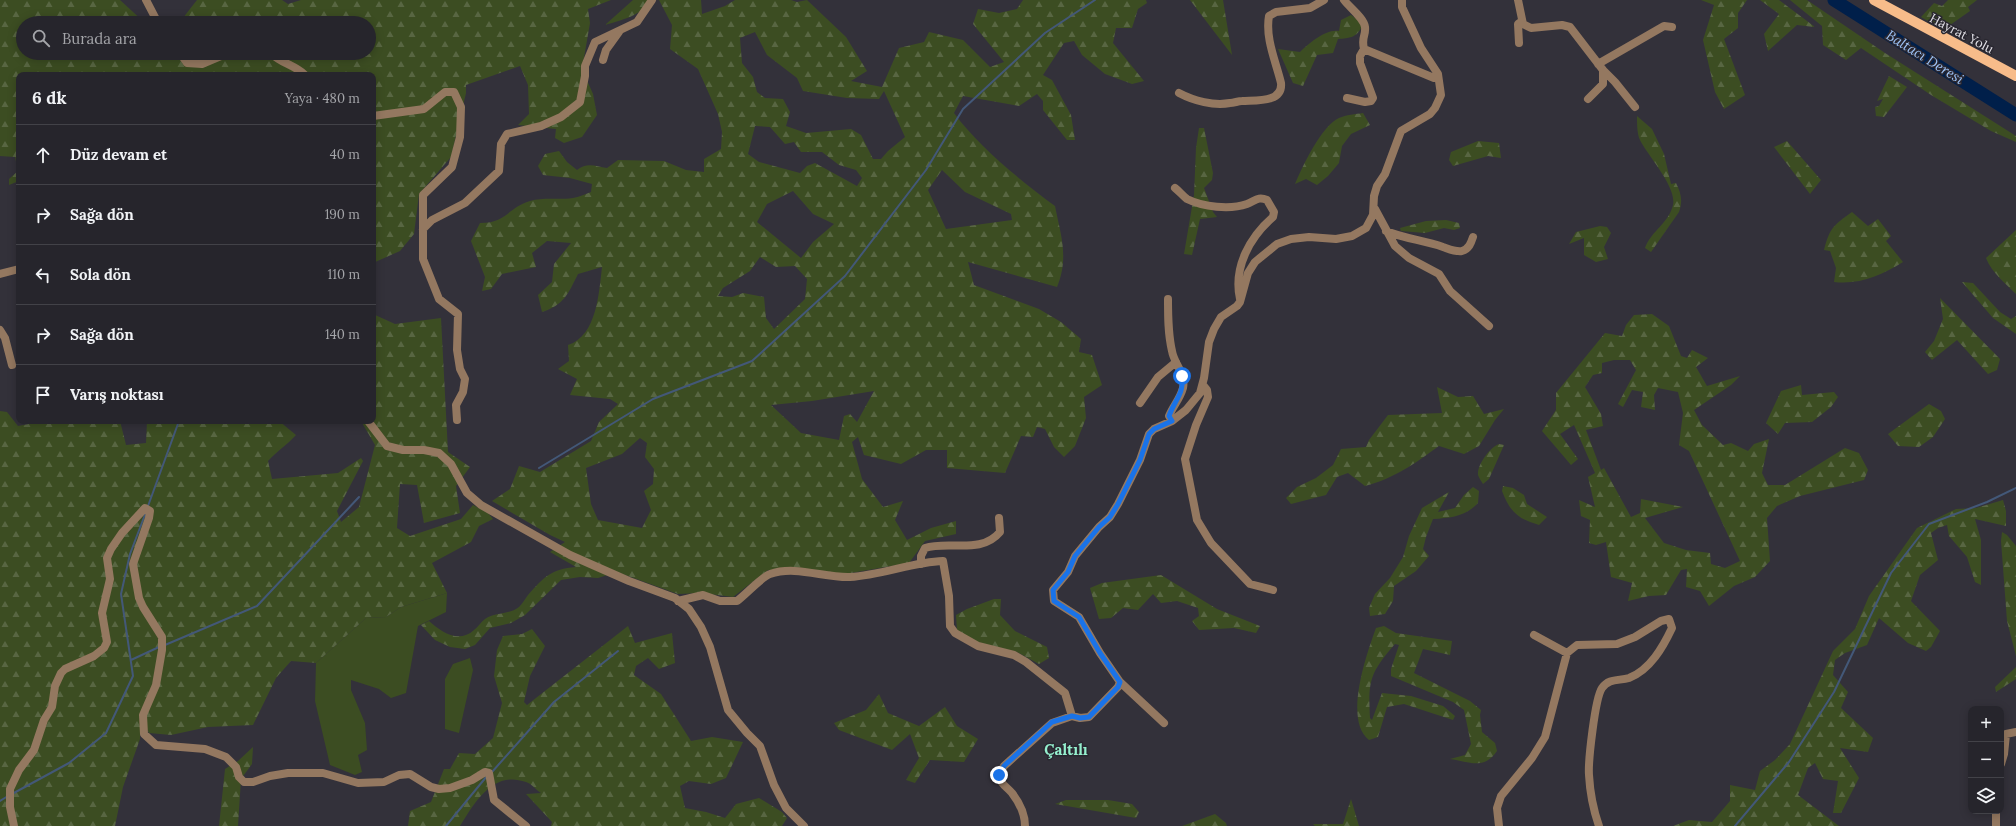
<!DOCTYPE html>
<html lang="tr">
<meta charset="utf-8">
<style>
body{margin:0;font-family:Lora,serif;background:#323138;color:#f1f3f6}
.controls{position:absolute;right:12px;bottom:12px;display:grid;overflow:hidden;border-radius:8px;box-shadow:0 2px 10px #0003}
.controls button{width:36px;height:36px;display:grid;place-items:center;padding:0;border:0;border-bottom:1px solid #424248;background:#26252c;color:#f1f3f6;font:20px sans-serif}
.stop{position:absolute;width:12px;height:12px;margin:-9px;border:3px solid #1a73e8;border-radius:50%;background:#fff}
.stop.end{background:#1a73e8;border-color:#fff;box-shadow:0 1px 4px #0008}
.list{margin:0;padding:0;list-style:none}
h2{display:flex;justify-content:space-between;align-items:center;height:52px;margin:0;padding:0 16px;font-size:17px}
h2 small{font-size:13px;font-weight:400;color:#a4a5a9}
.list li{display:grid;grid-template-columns:26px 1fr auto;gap:12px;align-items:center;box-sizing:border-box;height:60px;padding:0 16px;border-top:1px solid #424248}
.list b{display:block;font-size:15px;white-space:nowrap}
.list em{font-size:13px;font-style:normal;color:#a4a5a9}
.icon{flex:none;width:22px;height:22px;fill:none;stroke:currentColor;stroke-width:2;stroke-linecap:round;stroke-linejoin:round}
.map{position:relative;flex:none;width:2016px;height:826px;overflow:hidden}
.search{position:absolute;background:#26252c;box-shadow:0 2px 10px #0003;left:16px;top:16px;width:360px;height:44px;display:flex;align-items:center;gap:10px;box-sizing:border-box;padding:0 14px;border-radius:22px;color:#a4a5a9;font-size:15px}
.panel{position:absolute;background:#26252c;box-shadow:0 2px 10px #0003;left:16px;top:72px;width:360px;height:352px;border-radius:8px}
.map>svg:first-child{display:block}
.green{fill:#3c4d22}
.forest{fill:url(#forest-firs);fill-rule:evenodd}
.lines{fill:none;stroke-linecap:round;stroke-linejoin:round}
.stream{stroke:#435878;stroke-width:2}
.river{stroke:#001f4a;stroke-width:13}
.minor{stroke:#947860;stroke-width:8}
.major{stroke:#f7bc8a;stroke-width:10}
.route{stroke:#1a73e8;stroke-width:5}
.labels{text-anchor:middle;stroke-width:3;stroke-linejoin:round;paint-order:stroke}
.street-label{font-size:13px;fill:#dfdee4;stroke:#292730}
.water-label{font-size:14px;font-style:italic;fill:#9dc3f7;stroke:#292730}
.quarter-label{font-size:15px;font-weight:bold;fill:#95f0ce;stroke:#292730}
</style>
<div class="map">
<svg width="2016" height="826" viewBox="0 0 2016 826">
<defs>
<pattern id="forest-firs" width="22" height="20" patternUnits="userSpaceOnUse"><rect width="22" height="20" fill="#3c4d22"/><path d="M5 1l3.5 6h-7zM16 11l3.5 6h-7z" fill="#586642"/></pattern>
</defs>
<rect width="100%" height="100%" fill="#33313a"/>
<!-- green -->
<path class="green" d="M447,593L446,612L418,626L406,693L391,698L379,689L351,680V690L365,723L367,750L358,755L362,772L355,775L330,765L315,701L316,663L366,618L386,617L401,607Z
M470,658L473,670L459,733L445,729V679L453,664Z"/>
<!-- forest -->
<path class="forest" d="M0,0H120L145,23H23V53H369V23H179L197,0H282L288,4L301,0H611L588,9L590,23L582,69L593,94L597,115L582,137L564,143L555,138L556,129L518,125L529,114L528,85L520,66L466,85V93L451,157L419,194L414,234L400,251L373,263V75H19V181L9,185V179L18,171L15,157L0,156Z
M633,0H650C642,16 621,20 605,25Z
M659,0H701L702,14L725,6L735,0H791L797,2L807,0L846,37L867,71L851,81L882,87L899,48L924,42L929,32L963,40L990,67L1004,62L973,24L978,9L999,13L1017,9L1023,0H1146L1147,3L1138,9L1132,28H1116L1113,43L1144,81L1132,84L1105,74L1082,55L1074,41L1064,43L1043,75L1052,80L1071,115L1075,140H1067L1043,110V101L1037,94L1019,106L963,96L954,113C978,146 1022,182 1055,206C1061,236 1069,258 1057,287L968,262L974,285L1039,309L1061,322L1081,339L1079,352L1092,355L1102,385L1084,397L1086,418L1075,446L1064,457L1054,447L1045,429L1037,427L1033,437L1021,436L1005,473L947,468V450H926L901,464L864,455L858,437L852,442L862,479L883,507L903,501L895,520L907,540L931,528L956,521V534L925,541L909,563L845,574L768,570L733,597L702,593L678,594L617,572L598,578L580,577L561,580L525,615L511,623L490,628L475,645L465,649L450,647L435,640L421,625L429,621C441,632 459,644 474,630C478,627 481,622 485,619C495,612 509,615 519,607C522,604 525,599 528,595C544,577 551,569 576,567L550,552L565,542L550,535L492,501L510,489L519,466L540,472L591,441L599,422L618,404L610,399L570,395L577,379L558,369L569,361L568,345C597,336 599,292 602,267L578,274C568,294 564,305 542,312L538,295L552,282L554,264L571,243L547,241L532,253L536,267L502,274L491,289L482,291L485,277L471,241L480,223C507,223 507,208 530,201C543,197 559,200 573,198C579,197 585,194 591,192L592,184L570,178L543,175L538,166L545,154L559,151L567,162L577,170C587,162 595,166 607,168L618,160L664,161L686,170L704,172V159L721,149L722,132L718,114L698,69L670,49L672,25ZM755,32L767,55L797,78L803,91L847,98L879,99L884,91L905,137L888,151L881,159H873L861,135L851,129L806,133L786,126L790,112L783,99L765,98L757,92L753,77L742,63L740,38ZM755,126L770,127L785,144L794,142L801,152H822L839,165L856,170L862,178L857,186L815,163L807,166L800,173L759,162L748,154ZM942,170L965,192L1011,214L1012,220L946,229L928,190ZM793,191L813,214L834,224L813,242L801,258L757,222L767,204ZM760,257L776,267L795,266L807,279L805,299L774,329L766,318L764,297L743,293L732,297L718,296L723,288L750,271ZM874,391L857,422L850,414L844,416L839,440L801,433L771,405L812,401ZM640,438L647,443L645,457L654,469L653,484L644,491L651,510L642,528L598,520L591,504L586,468L622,454Z
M1190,0H1223L1232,55Z
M1701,0H1747L1738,13V28L1724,39L1745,95L1724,109L1715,92L1703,40L1714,5Z
M1760,0H1779L1815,27L1797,25L1768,51L1764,34L1779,14Z
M1790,0H1807L1885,53L2016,136V142L1991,131L1931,95L1861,48L1846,60L1823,45L1822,26Z
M1948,0H1977L1968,7L1970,11L1943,30L1921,17L1934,3L1942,6Z
M1351,15L1358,20L1362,26C1357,38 1349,38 1338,39L1333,53L1317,55L1303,86L1293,83L1278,49L1300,52C1310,43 1325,29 1339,31L1341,20Z
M1889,76L1907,87L1884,117L1876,116L1875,107L1879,106L1883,99L1877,101Z
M1363,113L1370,125L1351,134L1342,146L1339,163L1328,176L1317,185L1306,179L1295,184C1302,167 1322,125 1339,118C1346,115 1356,114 1363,113Z
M1637,116L1652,129L1664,154L1671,184L1676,183C1681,193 1683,201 1679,212L1651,252L1645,248C1651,231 1669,223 1673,205C1677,187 1648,156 1640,140C1637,134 1637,123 1637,116Z
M1199,128H1204L1213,173L1212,180L1204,188L1213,212L1217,217L1200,219L1192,255L1184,254L1194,195L1196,148Z
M1478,141L1499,143L1501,158L1488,156L1453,166L1449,160L1451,152Z
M1787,141L1821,180L1810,194L1774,147Z
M1852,212L1868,226L1878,219L1891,236L1886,241L1903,262C1882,275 1860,285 1834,282L1836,268L1830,251L1824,250C1830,227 1834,225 1852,212Z
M1446,220L1459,223L1460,228L1454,230L1444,228L1425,233L1401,231L1400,228L1426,221Z
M1600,226L1607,227L1611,233L1604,247L1608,259L1596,262L1584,255V238L1569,244L1576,232Z
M2016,230V294C2005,283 1992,273 1986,258Z
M1962,282L1973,283L2000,312L2011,319L2016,316V334L1993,318Z
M1940,298L2000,359L1997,370L1988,374L1957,340L1932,360L1925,352L1934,341L1943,319Z
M373,314L395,324L441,318L448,452L470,467L456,486L460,513L424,523L417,485L400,484L397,528L410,536L461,519L473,505L488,513L493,519L479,526L471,542L432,563L447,593L401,607L386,617L366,618L316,663L291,661L276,678L253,725L208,727L171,735L149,733L140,716V739L123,787L115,826H0V411L7,412L18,426L45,421H120L126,445L146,443L147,421H279L296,435C287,445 277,451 268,461L272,479L338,473L361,458L363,461L337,511L341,522L359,507L375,445L361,421H373Z
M1652,314L1669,326L1681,356L1687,358L1692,350L1708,358L1696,367L1707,386L1740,376L1731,385L1694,410L1702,425L1723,445L1731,443L1748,451L1754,444L1769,439L1762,473L1768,485H1785L1845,448L1859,453L1868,470L1864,480L1800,496L1777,506L1767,518L1770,561L1755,577L1734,586L1709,606L1700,591L1686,587L1687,569L1681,570L1666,595L1649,596L1628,601L1632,583L1611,577L1606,542L1596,545L1589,543L1590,520L1581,516L1579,500L1595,507L1588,477L1595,473L1574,425L1560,434L1578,459L1571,465L1542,431L1556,410V393L1605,333L1622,336L1626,325L1634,315ZM1614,360H1630L1636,370L1618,404L1623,407L1632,390L1643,392L1641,407L1655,410L1654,395L1658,388L1678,392L1683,413L1679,445L1689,451L1740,561L1725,568L1711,564L1710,553L1686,550L1664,543L1645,518L1683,507L1641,499L1640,513L1631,517L1604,468L1601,470L1586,430L1603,426L1601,414L1585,387L1593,375L1602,373V363Z
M1801,385L1802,395L1834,392L1838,397L1831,407L1812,422L1785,423L1778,434L1766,423L1781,391Z
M1437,387L1458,397L1473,396L1484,414L1504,409L1495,420L1479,446L1464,454L1439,446C1414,464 1395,478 1365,486L1348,473L1337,477L1326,495L1291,504L1286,498L1297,487L1316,478L1333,465L1341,449L1366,447L1369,440L1388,415L1442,413Z
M1929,404L1941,411L1945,419L1933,437L1919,447L1898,446L1888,434Z
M1499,444L1504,445L1489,479L1483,484C1482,482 1479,478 1478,475C1477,465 1490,447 1499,444Z
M1503,486L1513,488L1524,495L1527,504L1547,517L1539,525C1518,519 1510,512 1502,491Z
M1473,487L1479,491L1478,503C1466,516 1451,518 1433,519L1426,537L1423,549L1429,556L1416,571L1394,586L1393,601L1385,614L1370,616L1369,608L1375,594L1390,578L1403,557L1409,536L1422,508L1449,492L1438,512L1455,508L1464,495Z
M2003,500L2006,511V526L1975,519L1981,540V585L1975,582L1967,557L1949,536L1947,525L1938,528L1931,533L1938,560L1920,575L1911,601L1940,631L1931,647L1926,651L1908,643L1879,618L1867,645L1845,653L1835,660L1833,675L1848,692L1841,708L1873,738L1868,752L1840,748L1859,778L1841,813H1833L1838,781L1823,779L1815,763L1808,768L1798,795L1839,826H1673L1689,820L1712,822L1730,801V785L1755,790L1760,771L1775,760L1790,744L1833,651L1855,629L1869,596L1917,528L1956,509L1976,508Z
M2002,532L2007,535L2016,546V656L2007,621L2001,541Z
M1161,575L1217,609L1260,626L1256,633L1234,628L1199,630L1192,621L1199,616L1198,608L1177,601L1161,603L1153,594L1138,610L1123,608L1111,618L1099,619L1090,588L1102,583Z
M994,599H1001L1000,615L1015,631L1047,647L1049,658L1039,664L1017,652L973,641L957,631L956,615L967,609Z
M628,626L635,643L672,633L675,663L659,669L648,658L636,666L634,675L661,694L691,741L712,737L743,742L726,778L711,784L689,781L680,786L685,808L706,812L725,818L736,804L759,798L782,812L787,818L782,826H551L552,822L526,794L541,793C536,790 531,783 526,782C493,770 475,802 460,826H408L410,811L431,802L444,769H450L459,753L475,754L493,738L502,703L494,676L497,650L503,636L522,634L532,629L545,646L530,676L524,702L527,705Z
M1384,626L1396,633L1452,641L1450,655L1423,649L1414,673L1470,701L1481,710L1480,715L1482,732L1495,743L1497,751C1484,770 1470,762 1450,759L1465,755L1471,744L1464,710L1453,702L1391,676V669L1399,645L1395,644C1370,673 1368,680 1370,718L1372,720L1382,693L1411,696L1443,706L1455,716L1453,720L1404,704L1387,707L1378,737L1369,740C1343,720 1367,653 1376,628Z
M2016,667V679L1996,692L1995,687Z
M879,694L888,713L919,726L945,707L957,726L978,739L964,762L930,760L915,783L906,780L919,758L910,734L892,750L839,730L834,723L866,710Z
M253,747L252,764L241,779L238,826H219L225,769L238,761Z
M1351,799L1359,826H1315L1313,824H1343Z
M1066,800H1108L1132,804L1139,812L1136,818L1055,804Z
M1215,814L1226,823L1227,826H1182Z"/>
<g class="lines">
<!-- stream -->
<path class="stream" d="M539,468L653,399L752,361L845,276L926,170L963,109L1045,33L1095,0
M148,506L179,421
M165,645L257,606L359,497
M131,660L159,647
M492,772L554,702L618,651
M12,794L69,763L106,733L133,676L121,594L130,554L146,512
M0,801L8,796
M446,826L487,776
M1735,826L1789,762L1834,692L1891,573L1929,524L1987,502L2016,488"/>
<!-- river -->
<path class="river" d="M1834,0L2016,115"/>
<!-- minor -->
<path class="minor" d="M146,0L158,23
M1344,0C1349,7 1364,18 1365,27C1366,37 1361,36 1364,49L1434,78H1438
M1518,0L1523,24L1531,28L1562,25L1570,27L1603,70V84L1588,99
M1519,43L1518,24L1522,21
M180,53L187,63L202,64L228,53
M271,53C280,63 295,65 305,75
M603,60L606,50L619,32
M1598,64L1664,26L1672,27
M1603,70L1615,82L1635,107
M1179,93C1194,101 1214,106 1230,103C1234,103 1238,101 1242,101C1256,100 1283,103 1281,83C1276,62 1265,38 1269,16L1276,12L1310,8L1324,0
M1347,98L1365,102L1371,101L1373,98L1360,63V56L1364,49
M373,116L424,109L445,92H454L461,107L460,137L452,167L423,195V259L439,299L458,314L457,350L460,369L465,379L463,392L456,405L457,420
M1175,188C1179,191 1183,196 1187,199C1203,207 1230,210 1247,204C1255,201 1258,196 1267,200L1274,212L1273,217C1250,237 1233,267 1240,299
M1375,209L1395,246L1409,258L1439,274L1450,291L1489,326
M423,229L432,220L465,203L499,171L501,144L507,134L541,126L561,117L580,102L585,76V66L595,42L637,22L652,0
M1386,231C1405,239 1424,240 1443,247C1449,249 1455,252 1462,251C1469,249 1471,243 1473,237
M0,274L19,269
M1168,299C1168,317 1168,334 1172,351C1174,364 1186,373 1183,388C1180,399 1173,406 1169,416L1172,421
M0,330L5,338L12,365
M1203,385L1207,390L1208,397L1196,425L1185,459L1197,520L1211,543L1250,584L1273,590
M1140,403L1158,377L1176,362
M368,421L387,446L403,450H424L439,453L451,464L467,493L481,505L570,555L629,581L675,598L689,609L701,627L710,647L728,710L747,733L760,746L774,785L786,808L804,826
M921,564V556L925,548C949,540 981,555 1000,532L999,518
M678,601L703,595L720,601H737C744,596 763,576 770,574C796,565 824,578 850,577C882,575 913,562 943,561L949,596L950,626L955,633L978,646L1014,655L1026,662L1065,693L1072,716
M1534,635L1567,653
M1120,682L1164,723
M2001,764L2004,754L2006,734L2016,732
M14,826L10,807V789L19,770L34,750L44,720L52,707L55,686L61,673L65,669L94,656L104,648L107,642L102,613L110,579L107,558L111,549L122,533L145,508L150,511L149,518L133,564L139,598L143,607L162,637V650L156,685L143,715L144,734L156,745L205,749L226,757L236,767L239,777L244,782H253L270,776L288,773H323L358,783L384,782L399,775L410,774L431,787L439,789L450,788L472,780L485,772L489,773L494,800L526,826
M1025,826C1025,814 1019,802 1012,793C1006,786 1001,785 999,775L1004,766L1052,723L1072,716L1080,718L1089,717L1118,687L1120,682L1100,653L1079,617L1054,601L1053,590L1068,572L1075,556L1099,527L1110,517L1118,504L1140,460L1149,434L1154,429L1172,421L1186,410L1200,393L1204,378L1209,342L1214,329L1221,317L1237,306L1240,302L1248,273L1255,262L1277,244L1291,239L1309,237L1336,239L1352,236L1366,228L1373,215L1374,196L1377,186L1385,174L1401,131L1430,114L1435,108L1441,95L1438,74L1421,48L1402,7V0
M1499,826L1497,808L1501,796L1532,758L1545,737L1567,653L1577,645L1617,644L1635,637L1661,621L1669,619L1672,628C1663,647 1650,670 1629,678C1619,681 1609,678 1602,688C1595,698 1588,762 1589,775C1590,793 1593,809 1599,826
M1996,826V811"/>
<!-- major -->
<path class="major" d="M1874,0L2016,76"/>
</g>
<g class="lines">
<!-- route -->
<path class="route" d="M999,775L1004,766L1052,722L1072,716L1080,718L1089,717L1118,687L1120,682L1100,653L1079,617L1054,601L1053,590L1068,572L1075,556L1099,527L1110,517L1118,504L1140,460L1149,434L1154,429L1172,421L1169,416C1175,399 1184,395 1182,376"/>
</g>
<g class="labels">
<!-- street labels -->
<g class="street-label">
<text transform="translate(1962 33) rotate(28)" y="5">Hayrat Yolu</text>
</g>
<!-- water labels -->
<g class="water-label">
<text transform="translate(1925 57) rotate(32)" y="5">Baltacı Deresi</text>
</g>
<!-- quarter labels -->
<g class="quarter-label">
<text x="1066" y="755">Çaltılı</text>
</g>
</g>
</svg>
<div class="controls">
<button>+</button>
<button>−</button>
<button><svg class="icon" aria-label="layers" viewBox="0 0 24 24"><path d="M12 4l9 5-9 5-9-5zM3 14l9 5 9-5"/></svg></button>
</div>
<div class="stop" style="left:1182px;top:376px"></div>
<div class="stop end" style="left:999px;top:775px"></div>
<div class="search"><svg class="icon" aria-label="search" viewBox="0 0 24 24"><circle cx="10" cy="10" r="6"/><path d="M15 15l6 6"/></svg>Burada ara</div>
<section class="panel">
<h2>6 dk<small>Yaya · 480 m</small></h2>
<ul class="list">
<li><svg class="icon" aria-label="ahead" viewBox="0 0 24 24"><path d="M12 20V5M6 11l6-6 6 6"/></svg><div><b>Düz devam et</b></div><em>40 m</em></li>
<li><svg class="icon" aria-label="right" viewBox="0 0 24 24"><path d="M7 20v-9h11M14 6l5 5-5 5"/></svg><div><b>Sağa dön</b></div><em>190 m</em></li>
<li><svg class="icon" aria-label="left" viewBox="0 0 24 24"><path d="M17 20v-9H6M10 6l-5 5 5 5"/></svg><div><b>Sola dön</b></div><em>110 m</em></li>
<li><svg class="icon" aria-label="right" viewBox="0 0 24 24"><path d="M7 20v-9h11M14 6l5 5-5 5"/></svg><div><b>Sağa dön</b></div><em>140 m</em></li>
<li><svg class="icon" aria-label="arrive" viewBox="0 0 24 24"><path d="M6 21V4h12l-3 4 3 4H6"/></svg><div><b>Varış noktası</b></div></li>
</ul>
</section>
</div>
